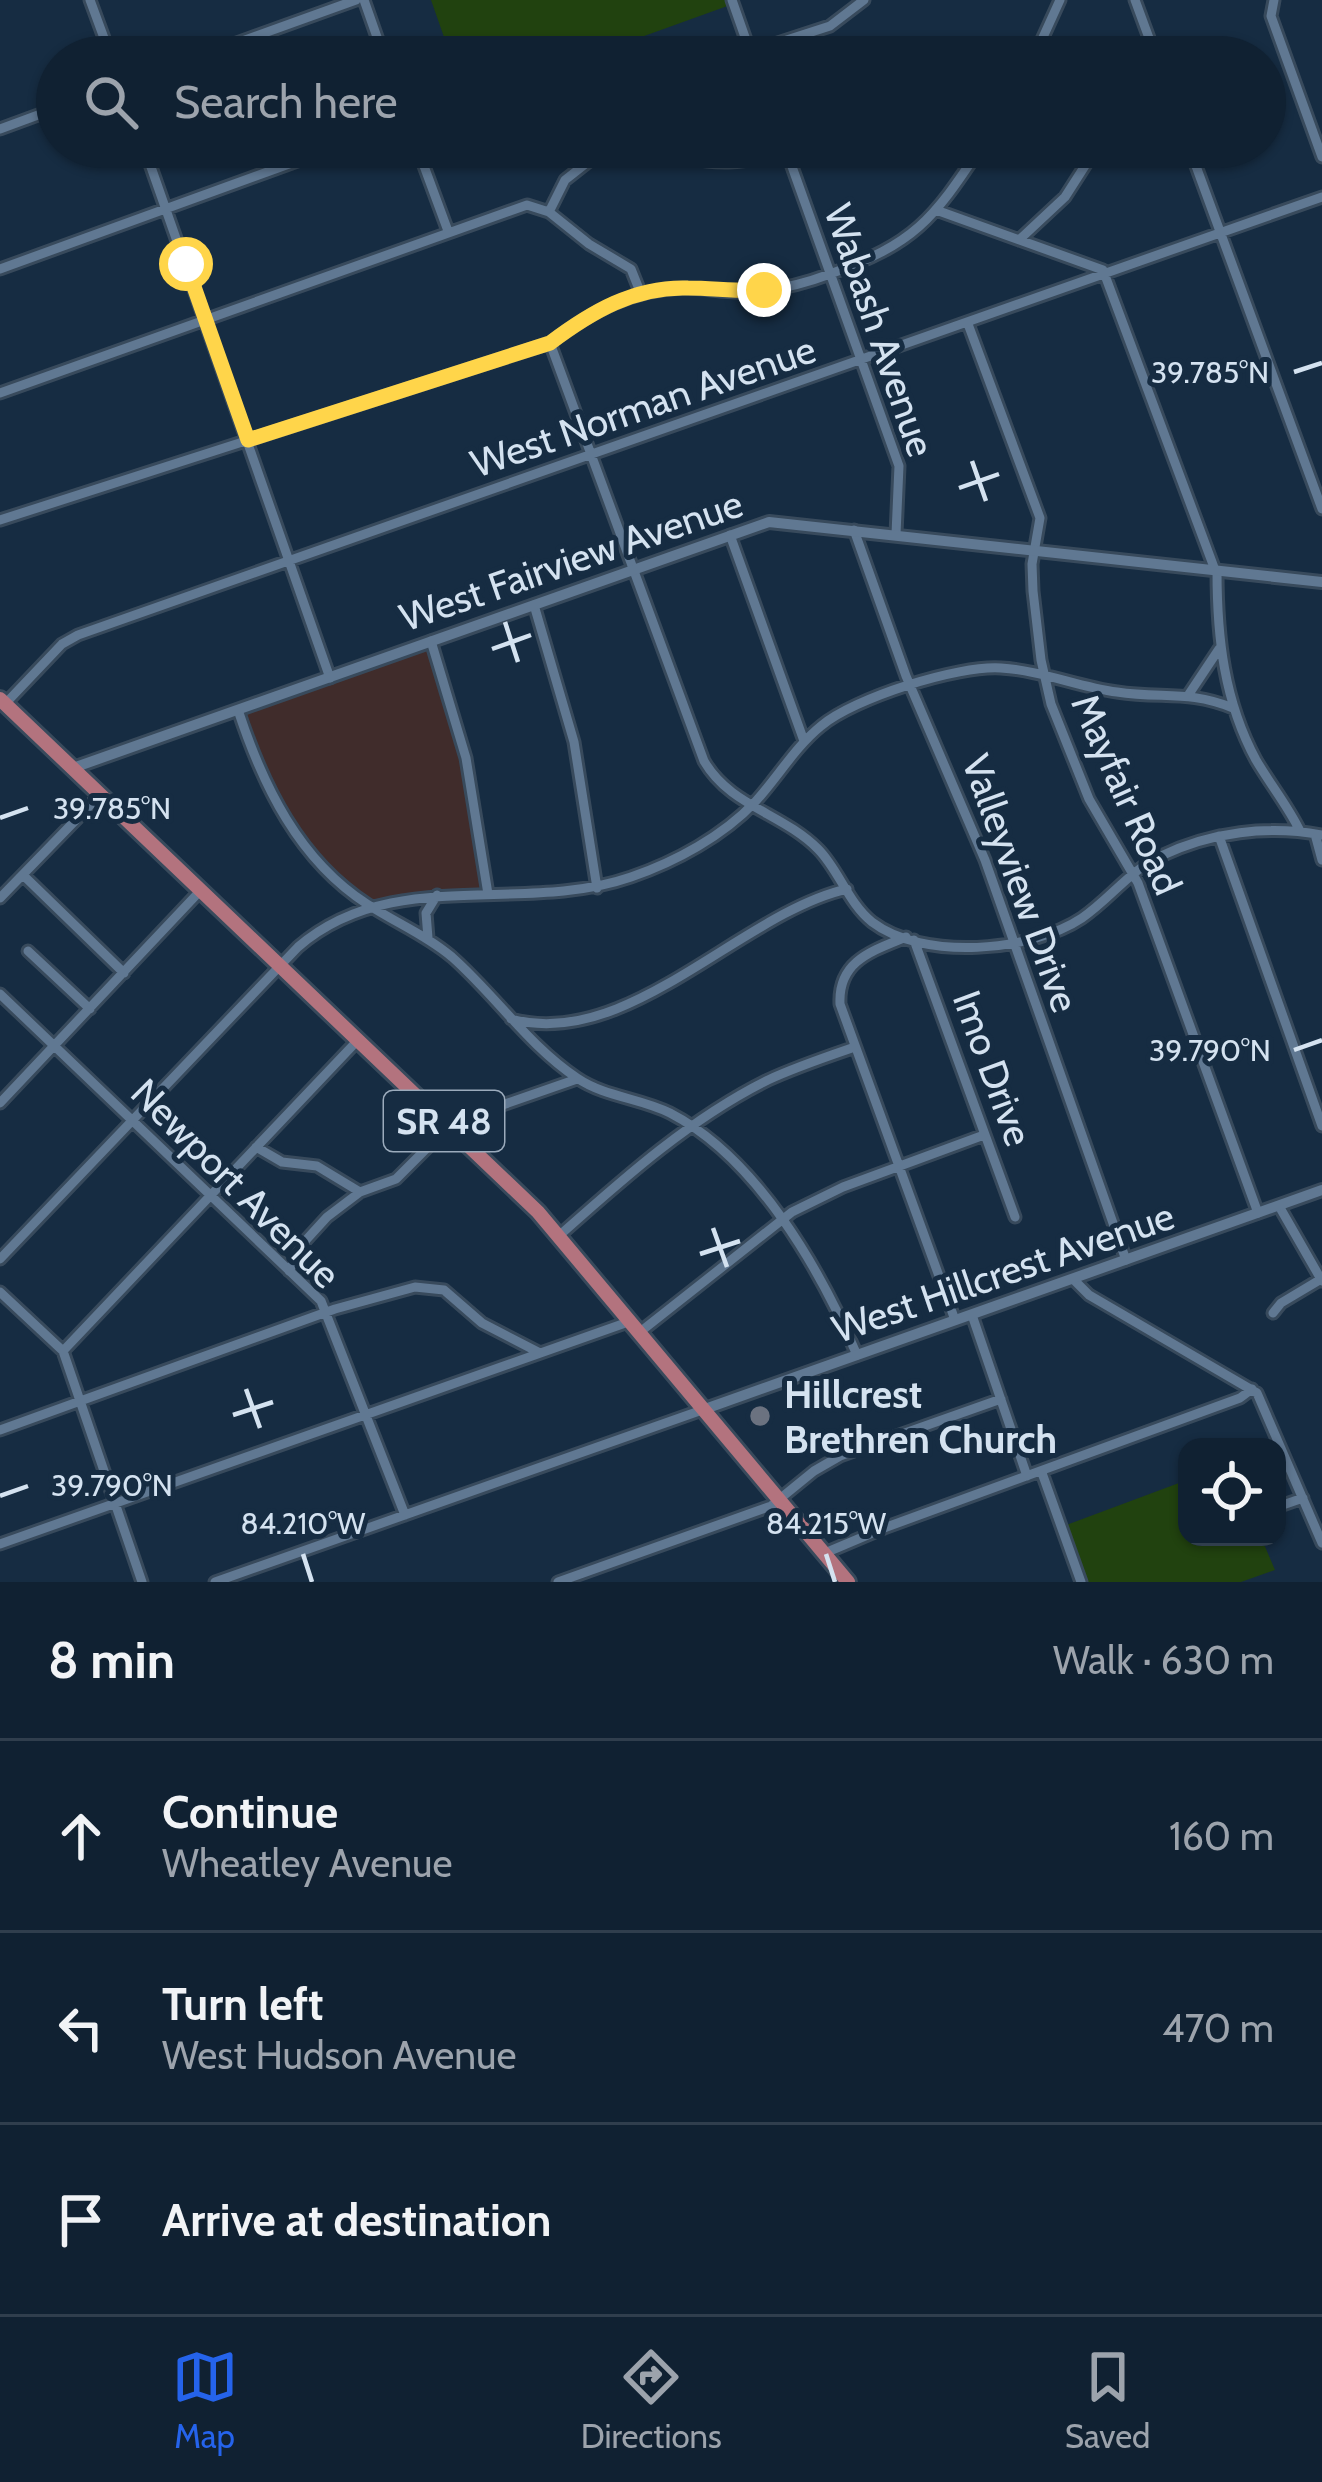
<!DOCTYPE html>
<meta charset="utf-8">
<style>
body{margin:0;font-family:Cabin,sans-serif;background:#19293a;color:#f1f3f6}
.controls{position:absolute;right:36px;bottom:36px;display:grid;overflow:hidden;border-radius:24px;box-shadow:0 3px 9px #0004}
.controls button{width:108px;height:108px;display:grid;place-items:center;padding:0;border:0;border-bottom:3px solid #303e4d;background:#102132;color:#f1f3f6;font:60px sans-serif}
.stop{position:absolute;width:36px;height:36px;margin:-27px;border:9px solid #ffd54a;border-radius:50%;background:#fff}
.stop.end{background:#ffd54a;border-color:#fff;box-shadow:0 3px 12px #0008}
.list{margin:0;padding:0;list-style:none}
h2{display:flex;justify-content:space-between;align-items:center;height:156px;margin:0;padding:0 48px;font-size:51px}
h2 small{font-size:39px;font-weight:400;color:#9ca3ac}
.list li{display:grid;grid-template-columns:78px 1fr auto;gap:36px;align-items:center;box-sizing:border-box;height:192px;padding:0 48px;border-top:3px solid #303e4d}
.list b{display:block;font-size:45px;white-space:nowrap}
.list p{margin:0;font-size:39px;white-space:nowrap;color:#9ca3ac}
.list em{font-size:39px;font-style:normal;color:#9ca3ac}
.icon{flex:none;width:66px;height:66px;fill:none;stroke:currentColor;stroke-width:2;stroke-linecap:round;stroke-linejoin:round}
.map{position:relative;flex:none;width:1322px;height:1582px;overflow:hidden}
.search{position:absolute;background:#102132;box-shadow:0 3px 9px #0004;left:36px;right:36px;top:36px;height:132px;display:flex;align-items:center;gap:30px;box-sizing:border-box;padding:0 42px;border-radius:66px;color:#9ca3ac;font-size:45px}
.sheet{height:732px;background:#102132}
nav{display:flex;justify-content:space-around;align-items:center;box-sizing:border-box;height:168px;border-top:3px solid #303e4d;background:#102132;font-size:33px;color:#9ca3ac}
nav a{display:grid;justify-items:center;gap:6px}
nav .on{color:#2563eb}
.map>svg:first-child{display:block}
.education{fill:#402c2b}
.green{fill:#21420f}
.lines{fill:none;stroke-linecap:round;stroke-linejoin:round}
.minor-casing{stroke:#384a5c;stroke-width:15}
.tertiary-casing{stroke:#384a5c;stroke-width:16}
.primary-casing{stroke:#384a5c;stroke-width:20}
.minor{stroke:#607892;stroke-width:9}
.tertiary{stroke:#607892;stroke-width:10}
.primary{stroke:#b3737e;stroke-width:14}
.route{stroke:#ffd54a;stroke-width:15}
.ticks{fill:none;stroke:#d4e2f0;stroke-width:4.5}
.worship-dot{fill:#6b7280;stroke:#162c42;stroke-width:4.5}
.labels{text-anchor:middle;stroke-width:10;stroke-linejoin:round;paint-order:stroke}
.shield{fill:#162c42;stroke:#9babbc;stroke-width:3}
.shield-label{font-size:36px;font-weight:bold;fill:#d4e2f0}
.street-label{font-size:39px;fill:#d4e2f0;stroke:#162c42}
.poi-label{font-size:39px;font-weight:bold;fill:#d4e2f0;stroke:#162c42;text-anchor:start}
.ticks-label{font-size:30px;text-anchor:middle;fill:#d4e2f0;stroke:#162c42;stroke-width:10;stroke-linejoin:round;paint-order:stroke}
</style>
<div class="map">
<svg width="1322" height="1582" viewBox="0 0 1322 1582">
<rect width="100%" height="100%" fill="#162c42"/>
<!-- education -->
<path class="education" d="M431,641L455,715L488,894L374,908L339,882L289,825L238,710Z"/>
<!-- green -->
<path class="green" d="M431,0H732L733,4L586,57H451Z
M1187,1480V1537H1261L1275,1570L1241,1582H1081L1061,1527Z"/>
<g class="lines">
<!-- minor casing -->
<g class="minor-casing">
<path id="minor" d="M90,0L111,57
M364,0L384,57
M732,0L752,57
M1135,0L1156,57
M1274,0L1271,16L1322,157
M750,52L830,26L864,0
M198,57L356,0
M723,57L749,48
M941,57L966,54L994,57
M1034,57L1060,0
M0,129L57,108
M144,147L330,678
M417,147L448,231
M658,147C707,170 751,164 801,147
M785,147L899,466L896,534
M1189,147L1322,509
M936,210L1103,270L1215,570
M549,212L565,180L607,147
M1019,240L1065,197L1097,147
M0,269L336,147
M968,324L1040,518L1032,564L1033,591L1041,660L1051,704L1089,799L1138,883L1258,1213
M550,343L704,761C730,806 782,813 818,849C839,870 848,903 872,922C923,961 1031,952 1082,918C1111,898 1129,871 1161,856C1211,832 1268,825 1322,835
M0,393L527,205L549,212L589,244L631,269L641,294
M0,520L550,343C591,312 632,289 685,288C703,288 721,292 740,292C771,292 801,285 830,274C915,243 932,221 981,147
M854,530L906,676L985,860L1126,1260
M730,535L804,741
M1217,571C1217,637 1224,701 1256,760C1270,784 1288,806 1300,831
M534,605L574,742L597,888
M431,641L466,758L488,894
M1189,694L1219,649
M5,704L62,644L78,635L1322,197
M238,710C263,786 299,860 367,904C396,923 426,935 452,957C496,996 528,1045 577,1078C605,1097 640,1098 670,1113C757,1158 820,1269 857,1355
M1315,834L1322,860
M1219,836L1322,1126
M23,875L124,973
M0,898L100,795
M906,937C872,951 838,961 840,1004L955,1320
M428,938L426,913L437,895
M914,940L1015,1217
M28,951L90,1009
M0,994L321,1301L405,1515
M511,1019C627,1051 741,913 847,889
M0,1103L201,890
M448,1124L577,1079
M256,1147L282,1162L317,1166L360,1192
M1279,1206L1322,1281
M560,1235C624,1178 691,1118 768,1080C796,1067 826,1057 855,1047
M0,1259L298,947C393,865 522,915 631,877C675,862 723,836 755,802C778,777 795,747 821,726C854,698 958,665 1001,668C1040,670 1078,687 1117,692C1163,699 1188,690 1233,708
M289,1271L306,1240L327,1217L360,1192L396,1179L449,1126
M1073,1279L1089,1295L1257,1393L1322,1543
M0,1292L63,1351L142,1582
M1273,1313L1281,1303L1321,1279
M972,1315L1027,1476
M640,1332L792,1212L843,1187L984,1135
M63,1351L358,1040
M0,1430L335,1309L415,1287L444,1290L482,1323L540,1353
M1042,1473L1081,1582
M1277,1507L1303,1498
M0,1544L631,1321
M825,1553L884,1528L1240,1398L1252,1389
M215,1582L705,1409
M558,1582L771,1506L814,1471L840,1456L1001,1399"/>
</g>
<!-- tertiary casing -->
<g class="tertiary-casing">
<path id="tertiary" d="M73,768L769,522L1322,582
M705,1409L1322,1190"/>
</g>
<!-- primary casing -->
<g class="primary-casing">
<path id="primary" d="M0,699L538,1212L848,1582"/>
</g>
<!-- minor -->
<use href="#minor" class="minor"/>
<!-- tertiary -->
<use href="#tertiary" class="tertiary"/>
<!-- primary -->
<use href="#primary" class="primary"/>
</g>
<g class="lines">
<!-- route -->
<path class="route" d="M186,264L248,440L550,343C591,312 635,286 688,288C714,288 738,292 764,290"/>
</g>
<!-- ticks -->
<path class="ticks" d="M1294,372L1322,363M972,461L986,501M959,488L999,474M505,622L518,662M492,649L531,635M0,818L28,808M1294,1050L1322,1040M713,1228L727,1267M700,1254L740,1241M246,1389L260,1428M233,1415L273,1402M0,1496L28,1486M303,1554L312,1582M826,1554L835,1582"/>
<!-- markers -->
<circle class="worship-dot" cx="760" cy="1416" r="12"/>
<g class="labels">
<!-- shield labels -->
<rect class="shield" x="384" y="1091" width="120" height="60" rx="9"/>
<g class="shield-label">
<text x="444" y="1134">SR 48</text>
</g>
<!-- street labels -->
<g class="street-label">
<text transform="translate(880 330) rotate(71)" y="14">Wabash Avenue</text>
<text transform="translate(643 406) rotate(-19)" y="14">West Norman Avenue</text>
<text transform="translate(571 560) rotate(-19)" y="14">West Fairview Avenue</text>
<text transform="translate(1127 794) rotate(66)" y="14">Mayfair Road</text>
<text transform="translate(1021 883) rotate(70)" y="14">Valleyview Drive</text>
<text transform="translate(993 1068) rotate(70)" y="14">Imo Drive</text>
<text transform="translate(236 1183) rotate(45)" y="14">Newport Avenue</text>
<text transform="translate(1003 1272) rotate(-19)" y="14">West Hillcrest Avenue</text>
</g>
<!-- poi labels -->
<g class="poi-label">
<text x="784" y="1408">Hillcrest<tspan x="784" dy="45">Brethren Church</tspan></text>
</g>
</g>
<g class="ticks-label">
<text x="1210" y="383">39.785°N</text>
<text x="112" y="819">39.785°N</text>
<text x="1210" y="1061">39.790°N</text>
<text x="112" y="1496">39.790°N</text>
<text x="303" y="1534">84.210°W</text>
<text x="826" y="1534">84.215°W</text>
</g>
</svg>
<div class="controls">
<button><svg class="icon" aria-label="locate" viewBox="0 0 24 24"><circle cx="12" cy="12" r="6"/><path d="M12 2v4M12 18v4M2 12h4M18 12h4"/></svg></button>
</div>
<div class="stop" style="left:186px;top:264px"></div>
<div class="stop end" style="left:764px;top:290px"></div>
<div class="search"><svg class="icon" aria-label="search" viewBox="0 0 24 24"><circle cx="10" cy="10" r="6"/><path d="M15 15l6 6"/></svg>Search here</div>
</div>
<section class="sheet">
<h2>8 min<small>Walk · 630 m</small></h2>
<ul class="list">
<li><svg class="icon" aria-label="ahead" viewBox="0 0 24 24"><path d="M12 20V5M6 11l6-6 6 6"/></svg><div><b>Continue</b><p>Wheatley Avenue</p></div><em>160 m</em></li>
<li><svg class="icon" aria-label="left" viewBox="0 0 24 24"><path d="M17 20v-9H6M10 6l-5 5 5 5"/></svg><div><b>Turn left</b><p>West Hudson Avenue</p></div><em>470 m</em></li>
<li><svg class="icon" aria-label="arrive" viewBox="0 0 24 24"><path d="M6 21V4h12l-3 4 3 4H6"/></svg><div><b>Arrive at destination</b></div></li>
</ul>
</section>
<nav>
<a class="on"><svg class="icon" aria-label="map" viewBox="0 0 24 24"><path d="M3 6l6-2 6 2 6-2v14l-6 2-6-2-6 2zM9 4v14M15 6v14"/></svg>Map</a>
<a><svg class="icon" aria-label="directions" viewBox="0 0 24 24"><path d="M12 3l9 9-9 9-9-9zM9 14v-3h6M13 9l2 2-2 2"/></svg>Directions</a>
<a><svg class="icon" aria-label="saved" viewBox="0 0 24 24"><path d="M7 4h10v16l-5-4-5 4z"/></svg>Saved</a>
</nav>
